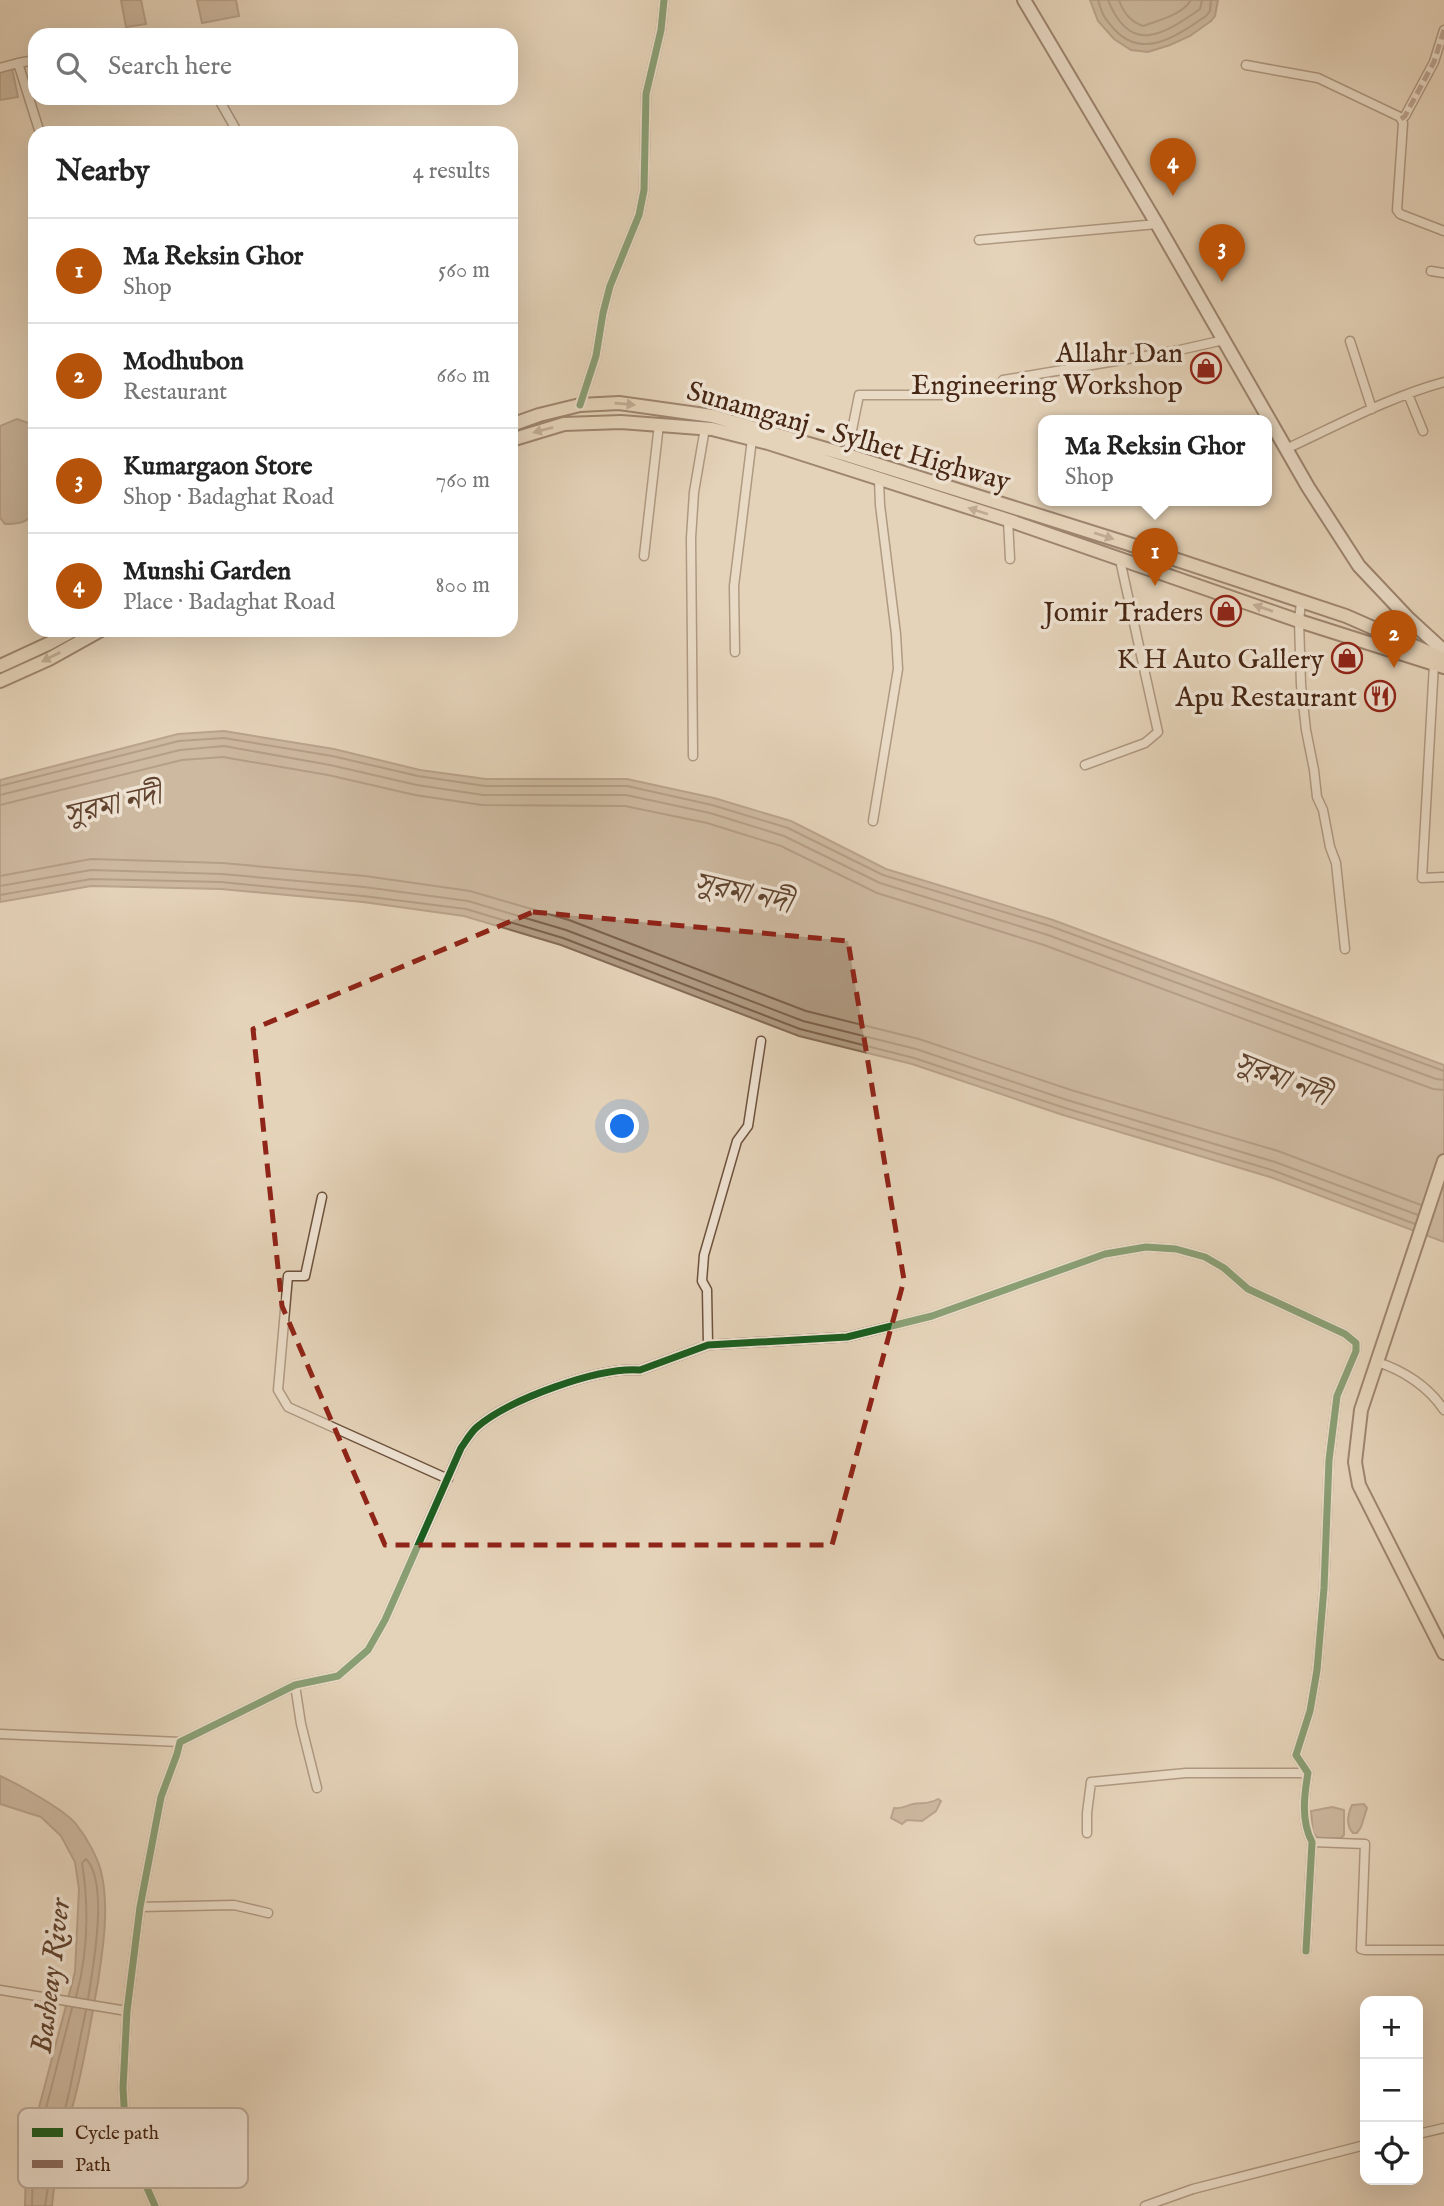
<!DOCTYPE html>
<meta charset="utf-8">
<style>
body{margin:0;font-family:"IM FELL English","Noto Serif Bengali",serif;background:#f2f2f2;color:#222}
.controls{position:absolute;right:21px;bottom:21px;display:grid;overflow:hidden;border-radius:14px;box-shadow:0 7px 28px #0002}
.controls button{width:63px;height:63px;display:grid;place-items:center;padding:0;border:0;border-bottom:2px solid #e0e0e0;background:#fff;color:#222;font:35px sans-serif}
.you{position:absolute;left:623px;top:1127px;width:24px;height:24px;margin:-18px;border:5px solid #fff;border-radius:50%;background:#1a73e8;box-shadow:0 0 0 10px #1a73e833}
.badge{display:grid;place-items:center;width:46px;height:46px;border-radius:50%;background:#b45309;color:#fff;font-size:23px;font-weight:700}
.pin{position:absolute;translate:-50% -58px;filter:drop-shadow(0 2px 4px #0008)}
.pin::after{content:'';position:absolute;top:37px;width:24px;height:21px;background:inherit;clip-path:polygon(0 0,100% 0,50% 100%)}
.popup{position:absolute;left:1038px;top:415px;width:234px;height:91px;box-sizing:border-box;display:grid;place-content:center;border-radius:14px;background:#fff;filter:drop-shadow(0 2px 5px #0005);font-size:23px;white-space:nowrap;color:#767676}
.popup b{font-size:26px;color:#222}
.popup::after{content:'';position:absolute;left:50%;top:100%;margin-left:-14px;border:14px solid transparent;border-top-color:#fff}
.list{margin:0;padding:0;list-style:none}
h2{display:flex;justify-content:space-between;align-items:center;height:91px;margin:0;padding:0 28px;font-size:30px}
h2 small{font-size:23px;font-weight:400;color:#767676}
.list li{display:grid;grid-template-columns:46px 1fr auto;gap:21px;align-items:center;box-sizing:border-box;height:105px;padding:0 28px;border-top:2px solid #e0e0e0}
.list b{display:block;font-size:26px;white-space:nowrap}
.list p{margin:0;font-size:23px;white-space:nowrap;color:#767676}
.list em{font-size:23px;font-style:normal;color:#767676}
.icon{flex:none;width:38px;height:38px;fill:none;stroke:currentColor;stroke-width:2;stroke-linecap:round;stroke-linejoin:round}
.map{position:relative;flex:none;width:1444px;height:2206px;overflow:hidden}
.search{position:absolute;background:#fff;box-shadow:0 7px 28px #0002;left:28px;top:28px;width:490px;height:77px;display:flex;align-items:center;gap:18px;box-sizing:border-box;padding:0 24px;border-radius:21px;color:#767676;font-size:26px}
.panel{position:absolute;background:#fff;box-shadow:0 7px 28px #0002;left:28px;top:126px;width:490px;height:511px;border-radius:21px}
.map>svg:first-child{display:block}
.water{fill:#af9981;stroke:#856b55;stroke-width:2}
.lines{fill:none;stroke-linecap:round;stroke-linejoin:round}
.shore{stroke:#7b604a;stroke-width:2}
.street-casing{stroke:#6e523d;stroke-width:11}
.secondary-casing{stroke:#472714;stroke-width:16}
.primary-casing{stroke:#472714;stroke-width:16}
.street{stroke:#eee2d2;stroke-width:8}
.secondary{stroke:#eee2d2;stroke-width:12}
.primary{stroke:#e5d3b9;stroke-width:12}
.quiet{stroke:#8d6e63;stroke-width:5;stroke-dasharray:10 5;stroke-linecap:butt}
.cycleway-casing{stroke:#eee2d2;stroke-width:11}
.cycleway{stroke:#1b5e20;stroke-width:7}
.oneway{fill:#967d66}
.marked{fill:none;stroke:#8f2418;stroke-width:5;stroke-dasharray:14 9;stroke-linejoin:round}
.labels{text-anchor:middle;stroke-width:7;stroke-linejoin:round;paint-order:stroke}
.poi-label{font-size:28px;fill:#472714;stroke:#eee2d2;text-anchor:end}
.street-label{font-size:28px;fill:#472714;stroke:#eee2d2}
.water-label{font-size:30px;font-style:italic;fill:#61442f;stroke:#eee2d2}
.key{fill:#eee2d2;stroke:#bcaa99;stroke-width:2}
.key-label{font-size:19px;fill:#472714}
</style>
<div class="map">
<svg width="1444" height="2206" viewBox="0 0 1444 2206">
<rect width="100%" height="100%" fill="#e5d3b9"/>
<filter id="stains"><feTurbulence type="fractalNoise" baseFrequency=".00286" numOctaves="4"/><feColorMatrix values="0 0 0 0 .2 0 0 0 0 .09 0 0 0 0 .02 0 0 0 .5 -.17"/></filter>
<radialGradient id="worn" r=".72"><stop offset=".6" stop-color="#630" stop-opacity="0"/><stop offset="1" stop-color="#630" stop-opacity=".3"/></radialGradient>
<!-- water -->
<path class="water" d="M121,0H141L146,24L126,27Z
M197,0H236L239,16L202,23Z
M1090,0H1218L1215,16L1211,21L1190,36L1170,45L1148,52L1131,50L1114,39L1098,21Z
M12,68L18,97L0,100V71Z
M17,419L31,424L35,437V513C26,523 18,524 5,524L0,518V426Z
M224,731L334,749L420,770L486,779H627L714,798L791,821L886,869L1053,920L1444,1065V1242L1270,1177L1063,1115L912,1064L799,1036L561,945L464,916L363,902L221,889L91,886L0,902V780L178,734Z
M0,1776C18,1784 65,1810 76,1824C87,1838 99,1859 102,1876C109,1910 103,1948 98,1982C91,2020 85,2059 75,2097C66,2133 55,2169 52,2206H25L26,2165L38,2111L75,1972L79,1889L75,1862L61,1836L41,1817L0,1804Z
M938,1799L941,1801L936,1811L922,1821L907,1820L902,1824L891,1818L894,1808C903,1809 905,1806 913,1804C922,1802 928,1805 938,1799Z
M1364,1804L1367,1808L1361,1827L1357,1833H1353C1345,1825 1348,1814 1352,1805Z
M1332,1807L1344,1810V1835L1341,1838L1318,1839L1313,1832L1311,1811Z"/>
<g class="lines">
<!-- shore -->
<path class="shore" d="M1098,0C1100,5 1101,11 1104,16C1106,20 1111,25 1114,29C1143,61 1178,35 1206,16L1210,11L1211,0
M1108,0C1130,55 1162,36 1200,9L1202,0
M1119,0C1123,12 1131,22 1143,26C1159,20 1182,15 1191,0
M0,786L179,741L224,738L332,756L418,776L485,786H627L712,805L788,828L883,875L1050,926L1444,1071
M0,795L180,750L224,746L330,765L417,785L483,795H626L710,813L784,836L880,883L1048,935L1436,1079L1444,1080
M0,805L182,760L223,757L328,775L415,795L482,805L625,806L707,823L781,846L877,893L1044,945L1433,1089L1444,1090
M0,876L91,859L222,863L365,876L470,891L569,920L806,1011L919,1039L1071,1090L1278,1151L1421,1205
M0,886L91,870L222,874L364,887L468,901L566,930L803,1021L916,1049L1067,1100L1275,1162L1418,1215
M0,895L91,879L221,882L363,896L466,909L563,938L800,1029L914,1058L1065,1108L1272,1170L1415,1224
M76,1997C88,1953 89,1907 82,1863L86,1859C109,1882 93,1968 88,1999
M32,2206L33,2165L45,2112L72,2008
M45,2206L53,2156L69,2093L86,2010"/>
<!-- street casing -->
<g class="street-casing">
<path id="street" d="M128,35H137
M190,35H192
M18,63L35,60
M1246,65L1318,78L1400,117L1403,123L1397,210L1400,214L1444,231
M0,68L18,63L40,133
M218,98L238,133
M1401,119L1405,116L1434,62L1444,30
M979,240L1157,224
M1431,271L1444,273
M1350,341L1372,409
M1003,380L1175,351L1224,340
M1408,394L1423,431
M580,405L596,356L603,313L610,286L639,215L644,190L646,94L661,30L664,0
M1286,449C1338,425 1389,397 1444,382
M847,455L859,395H944
M1008,520L1010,559
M644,556L659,424
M1301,602L1299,621L1301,685L1306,730L1314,770L1317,797L1323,810L1330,847L1336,863L1345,949
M735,652L734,586L752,439
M1434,664L1422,878L1444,877
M693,756L691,538L694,492L705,428
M1085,765L1145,743L1158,732L1120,560
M873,821L898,669L896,634L880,505L879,479
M322,1197L305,1276H288L278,1390L288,1407L448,1479
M708,1345L707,1290L702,1281L704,1255L737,1141L748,1126L761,1041
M1377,1362C1403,1370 1429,1387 1444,1410
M295,1685L301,1724L317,1788
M0,1734L180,1742
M1087,1833V1813L1091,1782L1186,1773H1308
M1312,1842L1365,1844L1361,1949L1365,1950H1444
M140,1907L234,1905L268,1913
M0,1990L127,2011
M1418,2134L1444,2128
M155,2206L126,2140L123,2088L127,2011L140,1907L161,1797L177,1754L180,1742L295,1685L338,1676L368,1650L385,1620L461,1448C466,1441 471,1432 477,1427C510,1399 598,1367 640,1370L708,1345L847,1337L932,1316L1105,1254L1146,1247L1176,1249L1205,1257L1224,1268L1248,1289L1345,1334L1356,1343V1351L1337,1396L1329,1460L1324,1588L1317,1670L1310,1711L1296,1755L1308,1773C1304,1796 1301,1821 1312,1842L1306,1951
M1145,2206L1193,2189L1365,2145"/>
</g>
<!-- secondary casing -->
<g class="secondary-casing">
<path id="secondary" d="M1024,0L1157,224L1308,487L1359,566L1409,619L1444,651"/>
</g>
<!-- primary casing -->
<g class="primary-casing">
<path id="primary" d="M511,425L539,415L580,405L619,403L712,416L847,455L1126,543L1346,616L1444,659
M511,440L564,424L621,422L712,429L768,443L1008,520L1299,621L1444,667
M0,666L50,643L74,630
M0,681L49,659L101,630
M1444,1161L1361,1410L1355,1462L1359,1485L1444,1653"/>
</g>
<!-- street -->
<use href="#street" class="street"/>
<!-- secondary -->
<use href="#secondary" class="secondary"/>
<!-- primary -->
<use href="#primary" class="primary"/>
<!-- quiet -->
<path class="quiet" d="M1401,119L1405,116L1434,62L1444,30"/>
<!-- cycleway casing -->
<g class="cycleway-casing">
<path id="cycleway" d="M580,405L596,356L603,313L610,286L639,215L644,190L646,94L661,30L664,0
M155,2206L126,2140L123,2088L127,2011L140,1907L161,1797L177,1754L180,1742L295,1685L338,1676L368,1650L385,1620L461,1448C466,1441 471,1432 477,1427C510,1399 598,1367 640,1370L708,1345L847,1337L932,1316L1105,1254L1146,1247L1176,1249L1205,1257L1224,1268L1248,1289L1345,1334L1356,1343V1351L1337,1396L1329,1460L1324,1588L1317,1670L1310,1711L1296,1755L1308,1773C1304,1796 1301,1821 1312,1842L1306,1951"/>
</g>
<!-- cycleway -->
<use href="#cycleway" class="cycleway"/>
</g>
<!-- one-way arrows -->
<defs><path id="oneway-solid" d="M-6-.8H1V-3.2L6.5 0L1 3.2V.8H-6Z" transform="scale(1.75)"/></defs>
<g class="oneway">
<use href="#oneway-solid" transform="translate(625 404) rotate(5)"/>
<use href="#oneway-solid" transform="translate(543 430) rotate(165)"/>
<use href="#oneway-solid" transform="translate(978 511) rotate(-162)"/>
<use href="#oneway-solid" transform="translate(1104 536) rotate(18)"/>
<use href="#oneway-solid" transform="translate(1263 608) rotate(-161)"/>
<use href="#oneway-solid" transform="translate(51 657) rotate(153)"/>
</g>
<!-- marked area -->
<path d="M0 0H1444V2206H0ZM533,912L848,941L904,1280L832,1545H385L282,1306L253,1029Z" fill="#e5d3b9" fill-opacity=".55" fill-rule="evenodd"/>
<path class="marked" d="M533,912L848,941L904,1280L832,1545H385L282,1306L253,1029Z"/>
<!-- icons -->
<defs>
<g id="shop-ring" transform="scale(1.575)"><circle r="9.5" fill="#eee2d2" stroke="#8f2418" stroke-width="1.5"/><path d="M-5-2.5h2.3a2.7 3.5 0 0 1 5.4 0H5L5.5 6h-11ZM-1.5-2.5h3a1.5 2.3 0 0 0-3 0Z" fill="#8f2418"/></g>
<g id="restaurant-ring" transform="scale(1.575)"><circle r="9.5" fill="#eee2d2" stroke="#8f2418" stroke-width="1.5"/><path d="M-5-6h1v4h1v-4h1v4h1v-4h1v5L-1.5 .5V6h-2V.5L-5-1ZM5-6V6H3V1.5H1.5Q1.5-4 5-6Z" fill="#8f2418"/></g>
</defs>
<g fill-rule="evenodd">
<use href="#shop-ring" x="1206" y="368"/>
<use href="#shop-ring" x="1226" y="611"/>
<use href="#shop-ring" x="1347" y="658"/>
<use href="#restaurant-ring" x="1380" y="696"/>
</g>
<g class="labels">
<!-- poi labels -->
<g class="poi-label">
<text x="1183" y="362">Allahr Dan<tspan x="1183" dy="32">Engineering Workshop</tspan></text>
<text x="1203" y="621">Jomir Traders</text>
<text x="1324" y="668">K H Auto Gallery</text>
<text x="1357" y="706">Apu Restaurant</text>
</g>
<!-- street labels -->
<g class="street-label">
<text transform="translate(849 435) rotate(16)" y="10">Sunamganj - Sylhet Highway</text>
</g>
<!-- water labels -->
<g class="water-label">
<text transform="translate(112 804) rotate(-13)" y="10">সুরমা নদী</text>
<text transform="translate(743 892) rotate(13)" y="10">সুরমা নদী</text>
<text transform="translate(1282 1078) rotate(22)" y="10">সুরমা নদী</text>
<text transform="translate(50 1976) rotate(-83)" y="10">Basheay River</text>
</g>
</g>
<!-- legend -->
<rect x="18" y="2108" width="230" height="80" rx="10" class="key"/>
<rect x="32" y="2128" width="31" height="9" fill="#1b5e20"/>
<rect x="32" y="2160" width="31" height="8" fill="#8d6e63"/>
<g class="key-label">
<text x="75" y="2139">Cycle path</text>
<text x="75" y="2171">Path</text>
</g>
<rect width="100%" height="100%" filter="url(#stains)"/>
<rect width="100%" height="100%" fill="url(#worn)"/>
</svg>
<div class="controls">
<button>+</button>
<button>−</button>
<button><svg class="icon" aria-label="locate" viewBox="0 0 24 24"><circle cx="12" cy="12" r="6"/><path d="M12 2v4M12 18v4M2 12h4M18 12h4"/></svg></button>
</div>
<div class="you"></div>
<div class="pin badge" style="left:1155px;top:586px">1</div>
<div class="popup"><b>Ma Reksin Ghor</b>Shop</div>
<div class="pin badge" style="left:1394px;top:668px">2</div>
<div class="pin badge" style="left:1222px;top:282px">3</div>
<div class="pin badge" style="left:1173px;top:196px">4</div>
<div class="search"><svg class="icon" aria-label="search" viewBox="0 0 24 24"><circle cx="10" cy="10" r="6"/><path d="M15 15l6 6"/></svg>Search here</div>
<section class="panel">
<h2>Nearby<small>4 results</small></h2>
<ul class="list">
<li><span class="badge">1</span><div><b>Ma Reksin Ghor</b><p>Shop</p></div><em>560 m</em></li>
<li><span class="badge">2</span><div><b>Modhubon</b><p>Restaurant</p></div><em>660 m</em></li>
<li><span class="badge">3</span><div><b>Kumargaon Store</b><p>Shop · Badaghat Road</p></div><em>760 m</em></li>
<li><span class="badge">4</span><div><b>Munshi Garden</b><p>Place · Badaghat Road</p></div><em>800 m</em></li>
</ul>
</section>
</div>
